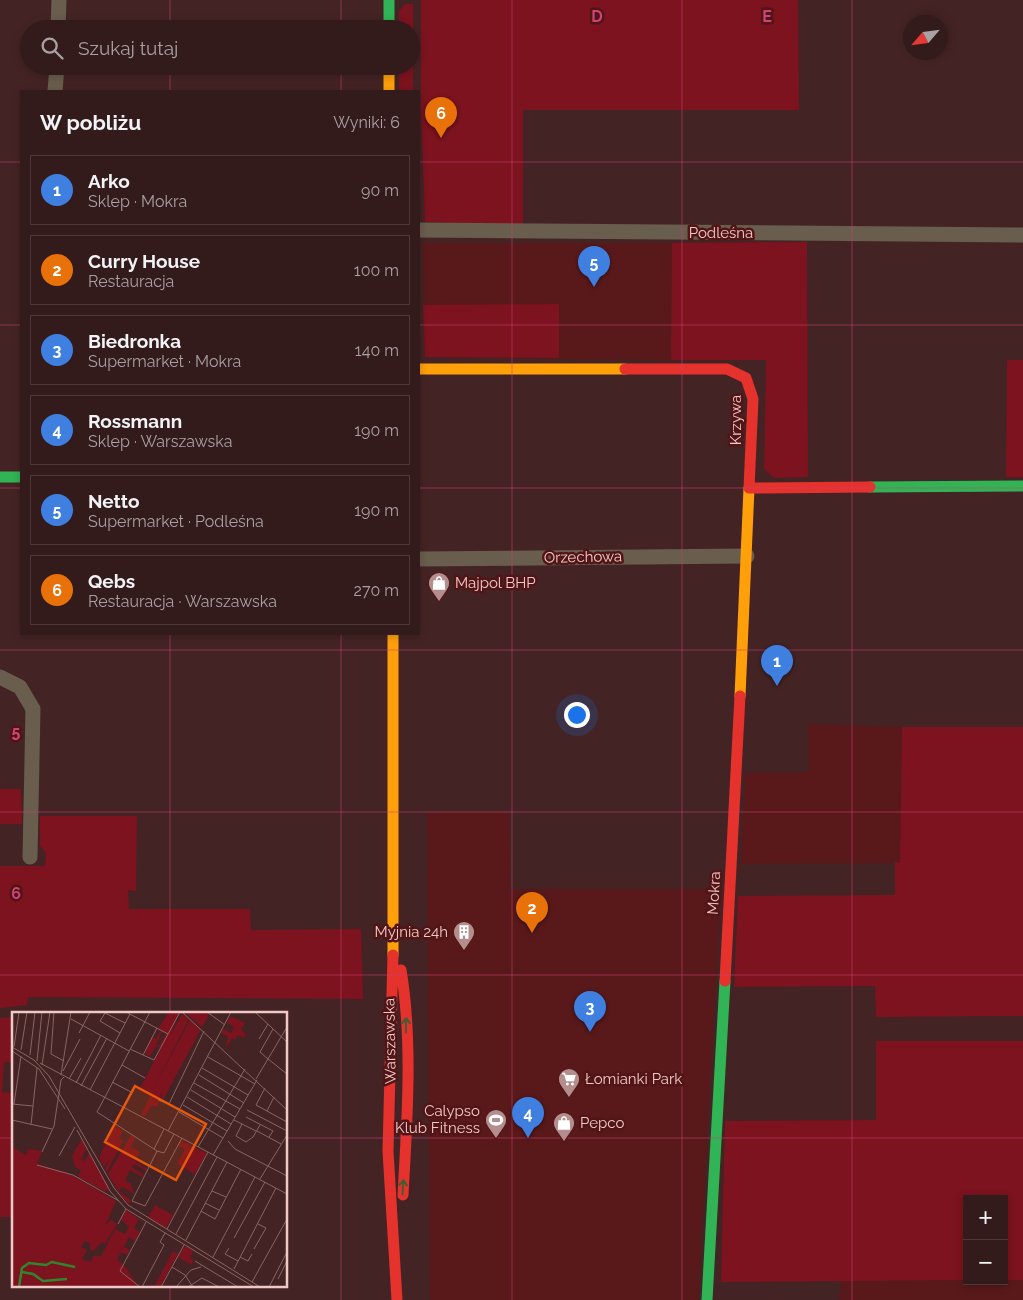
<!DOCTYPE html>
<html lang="pl">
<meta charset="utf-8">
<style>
body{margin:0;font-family:Raleway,sans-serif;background:#3e2728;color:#f1f3f6}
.controls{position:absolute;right:15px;bottom:15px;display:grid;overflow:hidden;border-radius:0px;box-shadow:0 2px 8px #0003}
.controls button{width:45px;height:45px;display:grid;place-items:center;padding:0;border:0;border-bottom:1px solid #4e383a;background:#331a1b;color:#f1f3f6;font:25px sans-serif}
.compass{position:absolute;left:903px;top:15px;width:45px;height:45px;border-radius:50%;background:#331a1b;box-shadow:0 2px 8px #0003;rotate:242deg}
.you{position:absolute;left:576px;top:714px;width:18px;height:18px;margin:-12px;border:4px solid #fff;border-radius:50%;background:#1a73e8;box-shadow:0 0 0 8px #1a73e833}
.badge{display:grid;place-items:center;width:32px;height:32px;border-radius:50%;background:#b48e8d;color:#fff;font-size:16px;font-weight:700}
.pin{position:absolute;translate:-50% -41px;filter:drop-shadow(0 1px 2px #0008)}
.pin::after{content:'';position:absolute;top:26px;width:18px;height:15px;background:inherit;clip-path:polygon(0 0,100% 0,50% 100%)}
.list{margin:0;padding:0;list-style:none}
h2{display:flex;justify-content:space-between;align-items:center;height:65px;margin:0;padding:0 20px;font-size:21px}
h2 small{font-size:16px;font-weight:400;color:#a9a1a3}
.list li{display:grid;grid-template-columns:32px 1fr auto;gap:15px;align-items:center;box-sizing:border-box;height:70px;margin:0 10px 10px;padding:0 10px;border:1px solid #4e383a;border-radius:0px}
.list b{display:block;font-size:19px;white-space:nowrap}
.list p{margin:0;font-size:16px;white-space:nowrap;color:#a9a1a3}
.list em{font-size:16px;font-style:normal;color:#a9a1a3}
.icon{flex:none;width:28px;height:28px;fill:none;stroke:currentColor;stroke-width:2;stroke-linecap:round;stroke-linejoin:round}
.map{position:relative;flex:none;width:1023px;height:1300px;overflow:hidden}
.search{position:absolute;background:#331a1b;box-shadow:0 2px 8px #0003;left:20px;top:20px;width:400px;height:55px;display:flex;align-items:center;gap:12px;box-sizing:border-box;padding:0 18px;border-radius:28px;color:#a9a1a3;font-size:19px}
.panel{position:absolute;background:#331a1b;box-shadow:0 2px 8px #0003;left:20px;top:90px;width:400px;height:545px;border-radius:0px}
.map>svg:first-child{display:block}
.built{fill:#59191b}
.green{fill:#7c131e}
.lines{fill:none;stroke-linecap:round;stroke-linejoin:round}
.street{stroke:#695d4e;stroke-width:15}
.fast{stroke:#30b455;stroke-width:11}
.slow{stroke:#ff9f0a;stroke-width:11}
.jam{stroke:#e5322d;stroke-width:11}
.oneway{stroke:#435d33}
.grid{fill:none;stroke:#ce4476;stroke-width:1;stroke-opacity:0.55}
.labels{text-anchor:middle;stroke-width:5;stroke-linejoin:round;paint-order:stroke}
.street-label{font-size:15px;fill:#f0c8c5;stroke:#521517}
.poi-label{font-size:15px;fill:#f0c8c5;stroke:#521517;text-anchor:start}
.inset-river{fill:none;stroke:#31862d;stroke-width:2.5}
.inset-road{fill:none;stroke:#896564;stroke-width:1}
.view{fill:#e8590c;fill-opacity:0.15;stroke:#e8590c;stroke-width:2.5}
.inset-edge{fill:none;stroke:#f0c8c5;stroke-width:2.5}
.grid-label{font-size:16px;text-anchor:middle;font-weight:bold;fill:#ce4476;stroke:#521517;stroke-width:5;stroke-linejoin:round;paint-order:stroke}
</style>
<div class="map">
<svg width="1023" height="1300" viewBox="0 0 1023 1300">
<rect width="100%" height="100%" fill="#442324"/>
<!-- built -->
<path class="built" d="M423,243H672L671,360L425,357Z
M808,724L902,727L900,863L741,864L745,773L809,772Z
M427,812H509L510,889H721L698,1300H430Z
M967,1280H1023V1300H839L841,1281Z"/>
<!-- green -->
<path class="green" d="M421,0H798L799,110H523V226L425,222L421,110Z
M405,4H413V91H399V66H411V29H399V11Z
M807,242L808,477L774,478L764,469L766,360H671L672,243Z
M559,304V358L425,357L423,305Z
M1007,360H1023V477H1006Z
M902,727H1023V1016L876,1017L875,986L734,987L738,896L895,895V862L900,863Z
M0,789H21L22,824H0Z
M40,816H137L136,891L128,890L129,909H250L251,930L361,929L363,999L28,997L27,1005L0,1008V866H45L46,853L40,846Z
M14,1017V1062L4,1063L2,1092L14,1093V1217H0V1018Z
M876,1041H1023V1280H1004V1199H967V1280L721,1282L725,1121L876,1120Z"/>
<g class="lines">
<!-- street -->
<path class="street" d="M58,29L59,0
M55,91L57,66
M419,230L1023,235
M419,559L747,556
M0,677L20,687L33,709L30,857"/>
<!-- fast -->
<path class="fast" d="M389,0V29
M0,477H21
M870,487L1023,486
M707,1300L725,981"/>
<!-- slow -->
<path class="slow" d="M389,66V91
M419,369H625
M740,696L749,488
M393,955V634"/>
<!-- jam -->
<path class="jam" d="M625,369H727L746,378L753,399L749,488L870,487
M393,955L388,1151L397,1300
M401,970C413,1042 407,1122 403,1195
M725,981L740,696"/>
</g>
<!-- one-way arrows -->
<defs><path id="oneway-shaft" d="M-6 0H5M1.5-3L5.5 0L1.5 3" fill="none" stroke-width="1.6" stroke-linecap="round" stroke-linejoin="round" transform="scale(1.25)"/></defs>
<g class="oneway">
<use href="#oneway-shaft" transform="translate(406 1025) rotate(-89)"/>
<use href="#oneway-shaft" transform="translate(403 1187) rotate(-87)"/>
</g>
<!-- grid -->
<path class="grid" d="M170,0V29M341,0V29M512,0V1300M682,0V1300M852,0V1300M170,66V91M341,66V91M0,162H21M419,162H1023M0,325H21M419,325H1023M0,488H21M419,488H1023M170,634V1014M341,634V1300M0,650H1023M0,812H1023M0,975H1023M0,1138H14M286,1138H1023M170,1286V1300"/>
<!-- icons -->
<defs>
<g id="shop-pin" transform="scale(1.125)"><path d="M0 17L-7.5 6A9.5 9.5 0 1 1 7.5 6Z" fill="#b48e8d" stroke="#521517"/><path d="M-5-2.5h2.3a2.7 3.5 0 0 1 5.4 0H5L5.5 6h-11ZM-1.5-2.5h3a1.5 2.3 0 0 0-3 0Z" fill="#fff"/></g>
<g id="building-pin" transform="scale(1.125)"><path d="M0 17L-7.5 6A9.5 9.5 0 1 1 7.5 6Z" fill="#b48e8d" stroke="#521517"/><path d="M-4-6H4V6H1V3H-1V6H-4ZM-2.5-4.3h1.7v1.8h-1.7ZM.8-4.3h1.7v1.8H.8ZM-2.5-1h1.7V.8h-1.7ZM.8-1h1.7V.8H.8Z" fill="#fff"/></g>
<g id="supermarket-pin" transform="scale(1.125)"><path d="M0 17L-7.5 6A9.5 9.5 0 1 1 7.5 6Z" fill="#b48e8d" stroke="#521517"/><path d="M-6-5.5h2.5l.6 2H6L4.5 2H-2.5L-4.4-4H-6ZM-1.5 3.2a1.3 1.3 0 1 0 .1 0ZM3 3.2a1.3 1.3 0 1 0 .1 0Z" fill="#fff"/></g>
<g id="stadium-pin" transform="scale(1.125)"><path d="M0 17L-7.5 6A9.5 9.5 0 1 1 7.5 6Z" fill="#b48e8d" stroke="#521517"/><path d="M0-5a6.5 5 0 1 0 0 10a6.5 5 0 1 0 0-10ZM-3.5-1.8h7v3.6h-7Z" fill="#fff"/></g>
</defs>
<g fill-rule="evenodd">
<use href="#shop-pin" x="439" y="583"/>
<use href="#building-pin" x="464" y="932"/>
<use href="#supermarket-pin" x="569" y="1079"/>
<use href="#stadium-pin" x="496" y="1120"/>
<use href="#shop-pin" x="564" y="1123"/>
</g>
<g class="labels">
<!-- street labels -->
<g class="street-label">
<text x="721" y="238">Podleśna</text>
<text transform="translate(736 420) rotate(-90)" y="5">Krzywa</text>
<text transform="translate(583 557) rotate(-1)" y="5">Orzechowa</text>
<text transform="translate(714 893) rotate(-87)" y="5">Mokra</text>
<text transform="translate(390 1041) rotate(-91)" y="5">Warszawska</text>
</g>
<!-- poi labels -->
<g class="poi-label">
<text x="455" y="588">Majpol BHP</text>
<text x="448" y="937" text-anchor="end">Myjnia 24h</text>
<text x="585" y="1084">Łomianki Park</text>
<text x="480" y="1116" text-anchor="end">Calypso<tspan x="480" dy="17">Klub Fitness</tspan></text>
<text x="580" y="1128">Pepco</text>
</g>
</g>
<!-- overview -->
<g transform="translate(12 1012)">
<rect width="275" height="275" fill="#442324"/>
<path d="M157,0H167L159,23L170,2L177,7L142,76L178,8L189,17L150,90V81L145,95L140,93L133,104L129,103L138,84L127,78L149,36L144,34L137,45L133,40L140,25L144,27L148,19L150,20L144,32L147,34L154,22L146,16ZM172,0H194L197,3L190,15ZM218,4L233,11L229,18L234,22L232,26L226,23L223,28L220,26L213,37L216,25L209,21L211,17L219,21L222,15L215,11ZM103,114L111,119L107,127L111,129L95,160L93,157L99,145L92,155L87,145ZM119,123L123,126L119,135L128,140L123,149L135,157L134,159L122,152L120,155L132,163L130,165L118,158L113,168L119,172L122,182L110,175L107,179L119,188L117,192L126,200L119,194L110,185L96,162ZM69,128L75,136L69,147L73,149L77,141L97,176L94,180L66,165L69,158L63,155L60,144ZM169,129L195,141L183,162L165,152L173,137L166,134ZM0,135L14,143L16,137L30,139L25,152L56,161L104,189L94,212L99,208L105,212L93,232L90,230L81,239L77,236L79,232L73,229L69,235L75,238L70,247L79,250L81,244H89L103,217L113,222L117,215L109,207L114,198L127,207L122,216L128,220L123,229L117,225L112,235L118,238L115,243L109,240L105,248L111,252L127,275H0ZM143,193L161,203L154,216L136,205ZM173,234L181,239L178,246L181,248L180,253L166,245ZM161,239L166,242L148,275H142Z" fill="#7c131e"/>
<path class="inset-river" d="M10,260L21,262L31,269L55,267M7,275L10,256L17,251L34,253L40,250L63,255"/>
<path class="inset-road" d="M42,0L39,42L52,49M114,0L156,22M138,0L85,100L145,139M170,0L275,98M195,0L213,13M243,0L275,30M59,7L117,39M67,21L78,0M108,21L88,9L93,1L113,11M247,27L256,12M0,35L22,48L37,64L102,176L116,193L248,275M2,35L7,0M118,37L142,48L168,0M9,38L15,0M0,39L27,57L53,97M18,43L23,0M131,43L145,16M196,45L243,72M256,47L248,40L261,17M256,47L275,62M25,49L30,0M28,51L275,182M30,53L38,0M110,53L133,66M190,56L236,83M51,59L68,27M49,63L59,0M187,63L232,91M57,67L69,46M244,67L275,15M100,70L119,80M64,71L89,23M182,71L228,97M69,74L95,26M253,76L244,93L275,110M78,78L118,2M179,78L223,105M175,85L219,112M146,88L157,92L192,19M0,92L21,94M2,92L9,44M171,93L215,119M235,98L275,119M255,99L262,85M167,100L211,126M234,105L261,119L257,125M0,108L40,117M222,108L244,119M230,112L224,124L234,130L241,125L248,113M19,113L25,56M65,118L98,179L114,197L242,275M156,119L219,0M245,119L269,132M162,122L152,141L145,139L120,189L133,194L170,126M216,129L223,137L275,164M186,135L233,57M142,137L152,117M30,140L42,114L49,68L52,65M201,143L245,68M47,144L63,115M25,153L61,163L107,189M248,167L275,123M200,179L214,185M193,191L207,198M189,199L203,207L229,157M106,212L114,197M155,217L196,140M164,222L205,145M222,226L253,170M174,228L215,150M217,236L213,242L226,249M242,237L254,216L246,212M201,245L243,165M228,245L236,249L240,242M183,249L226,275M160,255L173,263L181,275M222,257L264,176M266,267L275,249M240,270L275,207M128,275L108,259L134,210M130,275L152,233L148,230L153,221M149,275L172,233M164,275L179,258L189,255M176,275L190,266L207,275M257,275L275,240"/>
<path class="view" d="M123,74L194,112L164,168L93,130Z"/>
<rect width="275" height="275" class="inset-edge"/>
</g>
<g class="grid-label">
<text x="597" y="22">D</text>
<text x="767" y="22">E</text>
<text x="16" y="737">5</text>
<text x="16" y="899">6</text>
</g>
</svg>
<div class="controls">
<button>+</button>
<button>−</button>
</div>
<svg class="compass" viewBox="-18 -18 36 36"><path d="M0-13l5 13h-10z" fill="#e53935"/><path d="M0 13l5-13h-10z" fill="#a9a1a3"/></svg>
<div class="you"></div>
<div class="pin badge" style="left:777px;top:686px;background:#3f7fe0">1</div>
<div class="pin badge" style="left:532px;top:933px;background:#e8710a">2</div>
<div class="pin badge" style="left:590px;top:1032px;background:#3f7fe0">3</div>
<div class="pin badge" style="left:528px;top:1138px;background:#3f7fe0">4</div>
<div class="pin badge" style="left:594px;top:287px;background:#3f7fe0">5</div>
<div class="pin badge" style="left:441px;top:138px;background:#e8710a">6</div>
<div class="search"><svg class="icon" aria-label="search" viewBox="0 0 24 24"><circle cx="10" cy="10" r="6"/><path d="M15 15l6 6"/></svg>Szukaj tutaj</div>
<section class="panel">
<h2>W pobliżu<small>Wyniki: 6</small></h2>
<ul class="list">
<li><span class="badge" style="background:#3f7fe0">1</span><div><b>Arko</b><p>Sklep · Mokra</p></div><em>90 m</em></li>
<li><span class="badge" style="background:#e8710a">2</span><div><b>Curry House</b><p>Restauracja</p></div><em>100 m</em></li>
<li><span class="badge" style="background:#3f7fe0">3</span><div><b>Biedronka</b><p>Supermarket · Mokra</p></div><em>140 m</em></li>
<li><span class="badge" style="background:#3f7fe0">4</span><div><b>Rossmann</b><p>Sklep · Warszawska</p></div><em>190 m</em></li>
<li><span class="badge" style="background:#3f7fe0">5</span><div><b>Netto</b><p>Supermarket · Podleśna</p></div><em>190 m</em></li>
<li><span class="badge" style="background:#e8710a">6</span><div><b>Qebs</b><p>Restauracja · Warszawska</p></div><em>270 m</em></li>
</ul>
</section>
</div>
